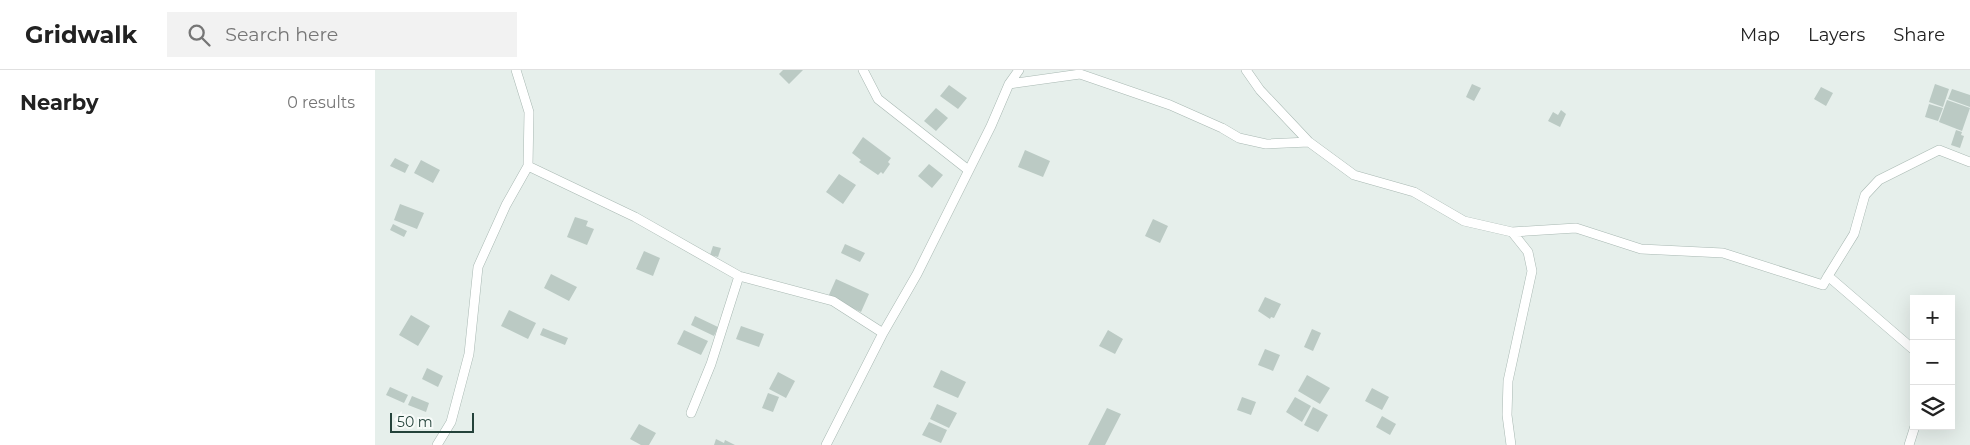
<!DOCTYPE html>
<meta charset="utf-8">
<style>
body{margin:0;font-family:Montserrat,sans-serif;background:#f2f2f2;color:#222}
.controls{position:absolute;right:15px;bottom:15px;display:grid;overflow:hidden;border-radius:0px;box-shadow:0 5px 20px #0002}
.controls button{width:45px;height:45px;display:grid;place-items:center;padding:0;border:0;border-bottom:1px solid #e0e0e0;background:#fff;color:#222;font:25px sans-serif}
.scale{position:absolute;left:15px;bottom:12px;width:84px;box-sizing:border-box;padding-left:5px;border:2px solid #24423a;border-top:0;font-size:14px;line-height:18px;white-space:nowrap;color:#24423a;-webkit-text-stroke:4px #f7fbf9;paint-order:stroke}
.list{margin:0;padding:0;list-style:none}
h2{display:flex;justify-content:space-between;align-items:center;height:65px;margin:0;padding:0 20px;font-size:21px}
h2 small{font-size:16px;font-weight:400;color:#767676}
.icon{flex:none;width:28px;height:28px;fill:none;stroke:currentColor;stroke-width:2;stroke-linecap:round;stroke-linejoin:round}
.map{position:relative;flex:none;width:1595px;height:375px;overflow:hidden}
header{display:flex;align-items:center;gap:30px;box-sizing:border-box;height:70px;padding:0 25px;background:#fff;border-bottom:1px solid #e0e0e0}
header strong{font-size:24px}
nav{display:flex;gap:28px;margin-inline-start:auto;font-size:18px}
.search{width:350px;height:45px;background:#f2f2f2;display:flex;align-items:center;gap:12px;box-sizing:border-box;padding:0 18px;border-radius:0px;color:#767676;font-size:19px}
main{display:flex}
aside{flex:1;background:#fff}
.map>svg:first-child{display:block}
.building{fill:#bbcac4}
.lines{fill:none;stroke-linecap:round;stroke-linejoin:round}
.street-casing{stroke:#a8b8b2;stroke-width:10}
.street{stroke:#fff;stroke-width:9}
</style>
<header>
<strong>Gridwalk</strong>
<div class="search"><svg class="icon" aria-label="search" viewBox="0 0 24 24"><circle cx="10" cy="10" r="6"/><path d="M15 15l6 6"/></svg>Search here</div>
<nav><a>Map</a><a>Layers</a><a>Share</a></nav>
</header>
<main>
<aside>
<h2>Nearby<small>0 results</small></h2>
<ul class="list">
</ul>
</aside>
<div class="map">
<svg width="1595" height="375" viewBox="0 0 1595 375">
<rect width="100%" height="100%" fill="#e6efeb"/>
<!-- building -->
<path class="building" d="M408,0H428L414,14L404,4Z
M1097,14L1106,18L1099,31L1091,27Z
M1560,14L1574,19L1568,37L1554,32Z
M574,15L592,28L583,39L565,26Z
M1446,17L1458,23L1451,36L1439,29Z
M1577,19L1595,25V37L1573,29Z
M1572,30L1595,38L1587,61L1564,52Z
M1554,34L1568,38L1563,51L1550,47Z
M561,38L573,48L561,61L549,51Z
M1186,40L1191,44L1185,57L1173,51L1178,42L1183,45Z
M1581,60L1587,62L1586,65L1589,66L1585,78L1576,75Z
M488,67L516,88L513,92L515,94L508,104L506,102L503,105L484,92L486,90L477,83Z
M650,80L675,91L668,107L643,97Z
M20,88L34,95L30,103L15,96Z
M46,90L65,100L58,113L39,103Z
M554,94L568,105L557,118L543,106Z
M464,104L481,115L468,134L451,122Z
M25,134L49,143L42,159L19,150Z
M200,147L213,151L211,156L219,159L212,175L192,167Z
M778,149L793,156L785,173L770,166Z
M18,154L32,161L29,167L15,160Z
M470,174L490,183L485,192L466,183Z
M338,176L346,178L343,187L335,185Z
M269,181L285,188L278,206L261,199Z
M176,204L202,217L194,231L169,218Z
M461,209L494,224L486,242L453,227Z
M890,227L906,234L899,248L896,247L895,249L883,241Z
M134,240L161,253L153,269L126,256Z
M36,245L55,256L43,276L24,265Z
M320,246L343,257L339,266L316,255Z
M366,256L389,264L384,277L361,269Z
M168,258L193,268L190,275L165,265Z
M937,259L946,263L938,281L929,277Z
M309,260L333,271L326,285L302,274Z
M733,260L748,269L740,284L724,276Z
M890,279L905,285L898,301L883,295Z
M52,298L68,306L63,317L47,309Z
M566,300L591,312L583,328L558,317Z
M403,302L420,311L411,328L394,319Z
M932,305L955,318L945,334L923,321Z
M15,317L33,325L29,333L11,325Z
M997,318L1014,327L1007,340L990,331Z
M393,323L404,327L398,342L387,338Z
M37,326L54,333L51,342L33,335Z
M867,327L881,332L876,345L862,340Z
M920,327L936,336L927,352L911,342Z
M562,334L582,343L574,358L555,349Z
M938,337L953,345L943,362L929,355Z
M732,338L746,344L730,375H713Z
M1007,346L1021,354L1015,365L1001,357Z
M554,352L572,360L566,373L547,365Z
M264,354L281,363L274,375H266L255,369Z
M341,369L349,373L350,370L360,375H339Z"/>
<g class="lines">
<!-- street casing -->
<g class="street-casing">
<path id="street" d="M488,0L503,29L592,99
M871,0L885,20L934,72
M634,14L705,4L795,35L847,58L864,68L891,74L934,72L979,105L1039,122L1089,151L1137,162L1201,158L1266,179L1348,183L1448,215L1453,206
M153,96L260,147L364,206L458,231L508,263
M1539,280L1453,206L1479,164L1490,125L1504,110L1564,80L1595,92
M316,343L336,294L364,206
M62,375L76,352L94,284L103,197L131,135L153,96L154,42L141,0
M451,375L508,263L542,204L616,56L634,14L644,0
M1136,375L1132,345L1133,311L1157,201L1153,182L1137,162
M1534,375L1540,356"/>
</g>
<!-- street -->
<use href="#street" class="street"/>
</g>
</svg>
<div class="controls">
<button>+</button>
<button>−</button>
<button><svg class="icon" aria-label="layers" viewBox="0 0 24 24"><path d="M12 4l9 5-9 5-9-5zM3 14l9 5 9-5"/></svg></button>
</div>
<div class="scale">50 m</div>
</div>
</main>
